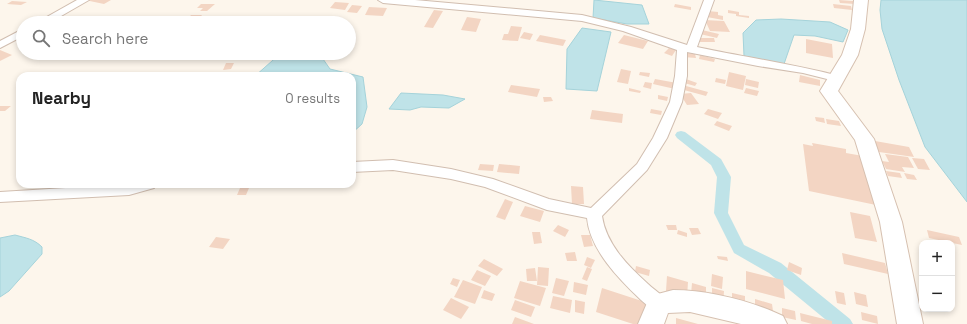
<!DOCTYPE html>
<meta charset="utf-8">
<style>
body{margin:0;font-family:"Space Grotesk",sans-serif;background:#f2f2f2;color:#222}
.controls{position:absolute;right:12px;bottom:12px;display:grid;overflow:hidden;border-radius:8px;box-shadow:0 2px 6px #0003}
.controls button{width:36px;height:36px;display:grid;place-items:center;padding:0;border:0;border-bottom:1px solid #e0e0e0;background:#fff;color:#222;font:20px sans-serif}
.list{margin:0;padding:0;list-style:none}
h2{display:flex;justify-content:space-between;align-items:center;height:52px;margin:0;padding:0 16px;font-size:17px}
h2 small{font-size:13px;font-weight:400;color:#767676}
.icon{flex:none;width:22px;height:22px;fill:none;stroke:currentColor;stroke-width:2;stroke-linecap:round;stroke-linejoin:round}
.map{position:relative;flex:none;width:967px;height:324px;overflow:hidden}
.search{position:absolute;background:#fff;box-shadow:0 2px 6px #0003;left:16px;top:16px;width:340px;height:44px;display:flex;align-items:center;gap:10px;box-sizing:border-box;padding:0 14px;border-radius:22px;color:#767676;font-size:15px}
.panel{position:absolute;background:#fff;box-shadow:0 2px 6px #0003;left:16px;top:72px;width:340px;height:116px;border-radius:12px}
.map>svg:first-child{display:block}
.water{fill:#bfe3e8;stroke:#a5d3da}
.lines{fill:none;stroke-linecap:round;stroke-linejoin:round}
.canal{fill:#bfe3e8;fill-rule:evenodd}
.building{fill:#f3d5c3}
.minor-casing{stroke:#d1beb0;stroke-width:2}
.secondary-casing{stroke:#d6c0b0;stroke-width:2}
.minor{fill:#fff;fill-rule:evenodd}
.secondary{fill:#fff;fill-rule:evenodd}
</style>
<div class="map">
<svg width="967" height="324" viewBox="0 0 967 324">
<rect width="100%" height="100%" fill="#fdf6ec"/>
<!-- water -->
<path class="water" d="M594,0L642,5L649,24H627L593,18Z
M881,0H967V202L925,147L899,80L882,29L880,10Z
M781,19L830,22L848,30L843,42L815,36L794,35L784,64L744,56L743,33L756,20Z
M582,28L611,32L597,91L566,89L567,49Z
M281,53H329L323,59L330,69L363,77L367,107L362,124L352,133V76H255Z
M401,93L443,95L465,99L449,108L421,107L410,110L389,109Z
M15,235C26,238 34,239 42,247V254L9,291L0,297V238Z"/>
<g class="lines">
<!-- canal -->
<path class="canal" d="M681,131L685,132L721,159L731,177L728,213L744,245L781,263L850,319L853,324H831L769,273L734,253L714,213L717,177L711,165L677,138L675,135L677,132Z"/>
</g>
<!-- building -->
<path class="building" d="M85,0H111L104,4Z
M839,0L853,1L855,4L840,3Z
M12,1L27,2L21,5L7,4Z
M335,2L349,3L345,10L330,8Z
M201,4H215L207,11H200L203,8H197Z
M675,4L691,7V10L674,7Z
M833,4L851,6L852,10L834,8Z
M352,5L362,6L357,13L347,12Z
M369,7L387,8L383,16L365,15Z
M434,10L443,11L433,28L424,27Z
M728,10L739,12V15L749,16V18L736,16V14L728,13Z
M708,11L718,12V15L723,16V20L707,17Z
M191,15H202L197,21H186Z
M467,17L481,19L476,32L461,30Z
M705,20L724,21L730,32L710,31Z
M511,26L522,27L518,41L502,40L504,34H508Z
M702,30L719,34L717,38L700,34Z
M524,32L533,34L530,40L520,38Z
M540,35L566,40L563,46L536,41Z
M624,35L648,41L643,49L618,43Z
M698,38H714L715,42H700Z
M806,39L832,44L833,58L806,53Z
M669,48L676,50L672,56L664,53Z
M0,50L12,55L0,61Z
M683,52L695,54L696,58L683,57Z
M252,53H270L266,59H248Z
M700,55L715,59L714,62L699,59Z
M226,63H234L231,69L223,70Z
M621,69L631,71L628,84L617,82Z
M640,72L650,73L649,77L639,75Z
M729,72L746,76L743,90L726,86Z
M205,73H223L221,76H203Z
M800,75L820,80V86L799,82Z
M716,78L726,80L725,84L715,82Z
M655,79L677,83L675,89L653,84Z
M686,79L697,83L695,86L684,83Z
M746,79L759,82L758,88L745,85Z
M645,82L652,83L651,89L643,87Z
M511,85L540,89L537,97L508,92Z
M686,86L708,92L706,96L684,90Z
M629,88L641,91L640,93L629,91Z
M746,88L759,91L757,96L744,93Z
M691,93L699,104L687,105L680,94Z
M658,95L668,97L667,101L658,99Z
M543,97H551L553,101L544,102Z
M0,106H11L5,111H0Z
M651,109L662,111L661,115L650,113Z
M708,109L722,113L718,119L704,114Z
M592,110L623,114L622,123L590,119Z
M815,117L824,118L825,123L816,121Z
M826,119L839,121L841,126L827,124Z
M717,121L732,126L729,131L714,125Z
M875,141L909,147L914,157L879,152Z
M812,143L846,149V153L863,156L876,205L809,191L803,144L813,146Z
M885,154L908,157L914,168L902,167L905,172L886,169L882,161L889,162Z
M912,158L924,159L930,170L918,169Z
M480,164L494,165L493,171L478,170Z
M499,164L520,166L519,174L497,172Z
M886,171L900,173L902,178L888,176Z
M904,173L914,175L917,180L907,179Z
M571,186L583,187L584,204H572Z
M240,188H249L246,195H237Z
M505,199L513,202L505,220L496,217Z
M525,206L544,211L540,222L520,216Z
M850,212L870,216L877,242L855,238Z
M558,225L569,230L565,237L553,231Z
M666,225H676L677,230H668Z
M689,228H698L701,234L692,235Z
M678,230L687,233V237L677,234Z
M927,230L959,237L962,245L929,238Z
M532,232H540L542,243L534,244Z
M581,235H590L593,246L584,247Z
M216,237L230,239L223,249L209,247Z
M575,252L577,261H567L565,253Z
M842,253L885,263L888,274L844,264Z
M717,256L727,257L728,261L718,259Z
M587,257L595,260L591,268L584,265Z
M484,259L503,269L497,276L478,266Z
M789,262L802,268L801,275L787,270Z
M636,266L650,270L649,276L635,272Z
M538,267L549,268L548,286L537,285Z
M587,267L592,269L587,281L582,279Z
M535,268L537,281H527L526,269Z
M477,270L491,276L485,286L471,280Z
M746,271L783,280L785,299L746,289Z
M712,274L723,277L722,289L711,286Z
M667,276L688,282L687,297L666,291Z
M453,278L460,280L457,287L450,284Z
M556,278L569,281L564,296L552,293Z
M463,280L482,287L475,304L454,297Z
M520,281L546,288L540,306L514,298Z
M574,282L588,285L586,295L573,292Z
M692,283L706,287V298L691,294Z
M602,288L648,303L643,324H633L596,312Z
M712,288L724,291L723,306L712,303Z
M484,290L495,294L492,301L481,298Z
M835,291L844,293L846,305L837,303Z
M854,292L866,295L868,307L856,304Z
M732,293L745,296V306L732,303Z
M553,296L572,300L570,313L550,308Z
M451,298L469,307L461,319L443,310Z
M755,299L772,304L773,311L755,306Z
M515,300L535,307L531,317L511,310Z
M575,300L585,302L584,314L575,312Z
M782,308L795,311L796,320L782,317Z
M861,312L877,316L878,324L862,320Z
M800,313L832,321V324H812L801,321Z
M515,317L534,324H512Z
M676,318L698,324H676Z"/>
<g class="lines">
<!-- minor casing -->
<g class="minor-casing">
<path id="minor" d="M77,0H89L49,23H36Z
M378,0H415L582,15L631,27L687,45L704,0H714L697,47C744,57 792,64 839,76L841,78L839,80L835,81L803,73L758,66L687,52V76L682,102L667,138L647,170L602,216C606,244 628,266 648,284C655,291 664,295 668,304L665,310C663,310 662,312 659,312C653,312 646,304 641,300C619,279 590,250 587,218L547,210L485,187L451,179L393,170L352,172V162L393,160L451,169L493,179L549,199L591,208L637,164L653,138L670,102L675,76L677,50L623,31L582,21L383,3Z
M23,29V36L0,48V41Z
M131,184H156L154,188L129,195L0,202V192Z"/>
</g>
<!-- secondary casing -->
<g class="secondary-casing">
<path id="secondary" d="M854,0H868L865,29L858,55L838,91L874,139L902,222L923,324H897L880,222L855,140L820,91L842,55L851,29Z
M673,290C708,290 752,301 783,316L787,324H741L690,312L668,313L664,324H638L650,296Z"/>
</g>
<!-- minor -->
<use href="#minor" class="minor"/>
<!-- secondary -->
<use href="#secondary" class="secondary"/>
</g>
</svg>
<div class="controls">
<button>+</button>
<button>−</button>
</div>
<div class="search"><svg class="icon" aria-label="search" viewBox="0 0 24 24"><circle cx="10" cy="10" r="6"/><path d="M15 15l6 6"/></svg>Search here</div>
<section class="panel">
<h2>Nearby<small>0 results</small></h2>
<ul class="list">
</ul>
</section>
</div>
